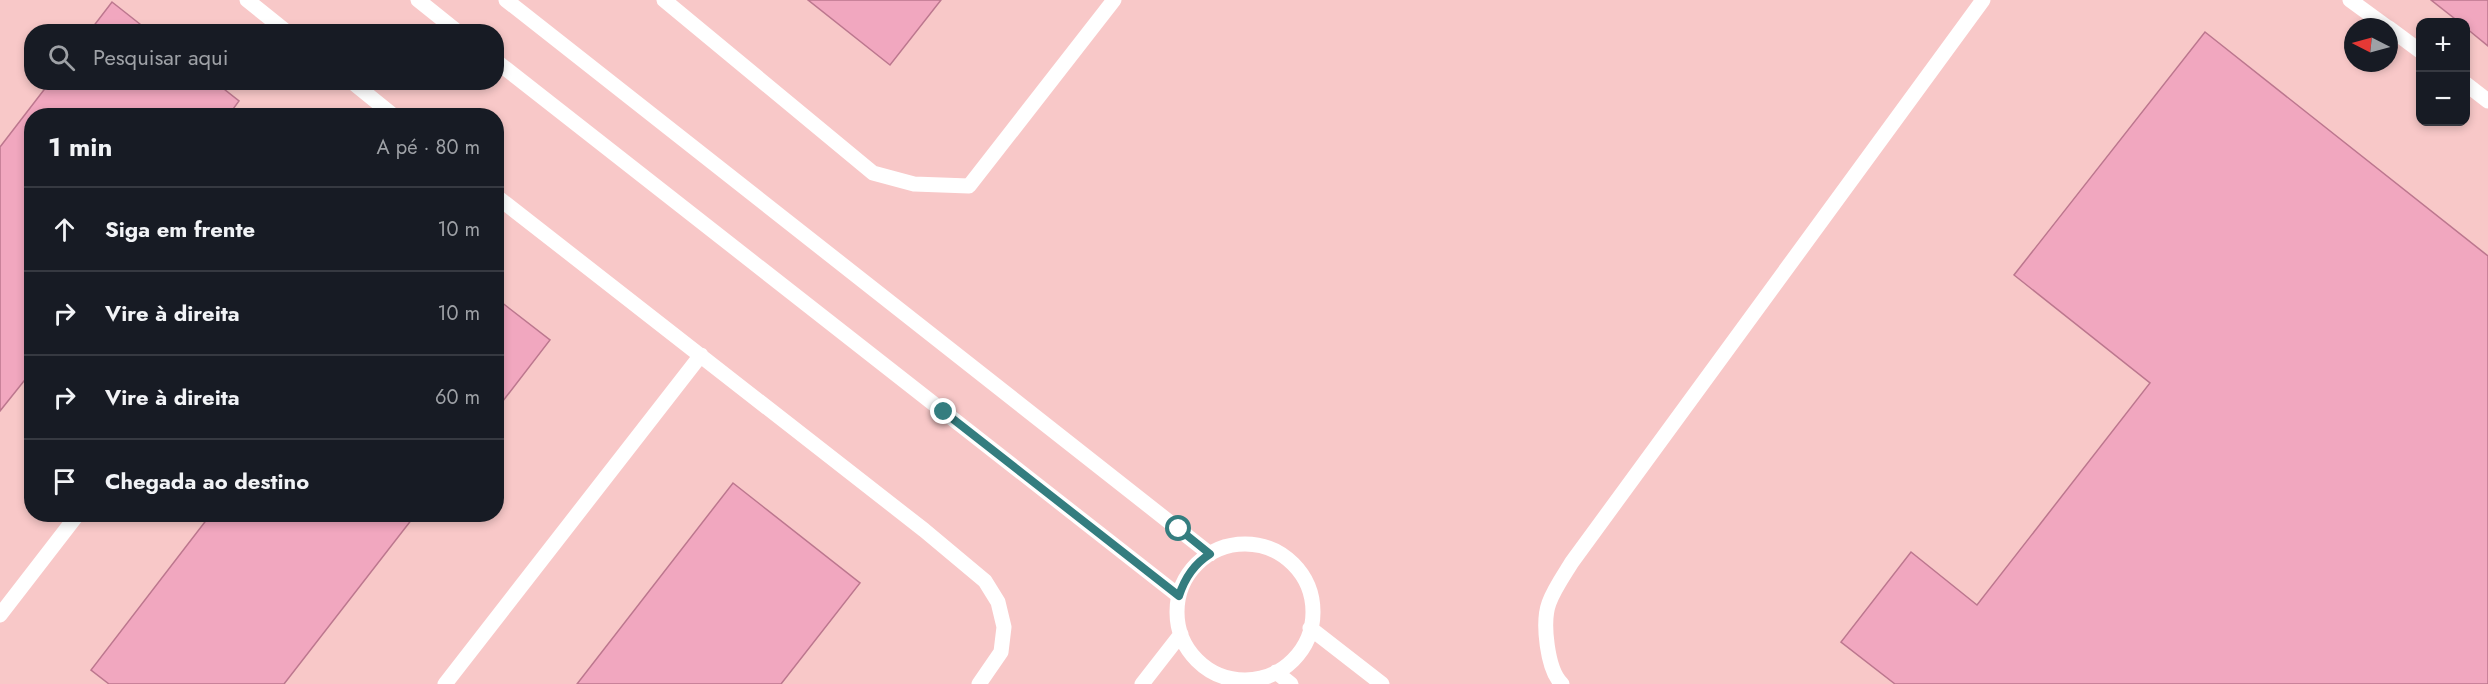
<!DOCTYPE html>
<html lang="pt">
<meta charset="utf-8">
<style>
body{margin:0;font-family:Jost,sans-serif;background:#20242c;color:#f1f3f6}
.controls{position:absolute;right:18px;top:18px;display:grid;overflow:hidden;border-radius:12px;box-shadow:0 3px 9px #0003}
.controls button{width:54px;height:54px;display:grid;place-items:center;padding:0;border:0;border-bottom:2px solid #363941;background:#171b24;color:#f1f3f6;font:30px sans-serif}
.compass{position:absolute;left:2344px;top:18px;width:54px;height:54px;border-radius:50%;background:#171b24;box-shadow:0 3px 9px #0003;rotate:276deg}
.stop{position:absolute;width:18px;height:18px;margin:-14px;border:4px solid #347d7f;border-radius:50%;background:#fff}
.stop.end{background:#347d7f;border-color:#fff;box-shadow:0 2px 6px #0008}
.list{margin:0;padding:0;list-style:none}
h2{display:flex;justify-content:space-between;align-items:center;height:78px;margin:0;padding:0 24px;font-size:26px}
h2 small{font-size:20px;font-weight:400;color:#9ea1a6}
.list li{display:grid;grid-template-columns:39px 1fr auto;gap:18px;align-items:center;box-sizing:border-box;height:84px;padding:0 24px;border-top:2px solid #363941}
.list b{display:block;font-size:22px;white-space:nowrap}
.list em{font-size:20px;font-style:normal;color:#9ea1a6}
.icon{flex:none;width:33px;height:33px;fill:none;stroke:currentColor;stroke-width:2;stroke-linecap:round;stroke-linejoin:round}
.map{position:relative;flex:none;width:2488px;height:684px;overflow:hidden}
.search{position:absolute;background:#171b24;box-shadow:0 3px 9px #0003;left:24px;top:24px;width:480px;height:66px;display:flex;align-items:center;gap:15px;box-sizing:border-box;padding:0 21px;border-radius:24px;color:#9ea1a6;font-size:22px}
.panel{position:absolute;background:#171b24;box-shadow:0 3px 9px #0003;left:24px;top:108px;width:480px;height:414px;border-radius:24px}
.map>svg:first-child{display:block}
.building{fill:#f1a7bf;stroke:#bc778e;stroke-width:1.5}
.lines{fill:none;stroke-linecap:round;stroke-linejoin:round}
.service{stroke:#fff;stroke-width:15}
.route{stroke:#347d7f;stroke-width:8}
</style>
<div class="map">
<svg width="2488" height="684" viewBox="0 0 2488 684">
<rect width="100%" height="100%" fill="#f8c8c8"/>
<!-- building -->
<path class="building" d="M808,0H941L890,65Z
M2431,0H2488V46L2466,28V22H2459Z
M112,2L150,32H89Z
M2205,32L2488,256V684H1895L1841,642L1911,552L1977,605L2150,383L2014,275Z
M50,82H215L239,101L228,116H32V371L0,411V147Z
M496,298L550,340L496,410Z
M733,483L860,583L781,684H577Z
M211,514H416L284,684H109L91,670Z"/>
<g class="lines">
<!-- service -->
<path class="service" d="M247,0L287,32
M418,0L458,32
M506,0L1210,554
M664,0L873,173L914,184L969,186L1114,0
M2350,0L2387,27
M2389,28L2420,51
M496,61L1179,596
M352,82L394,116
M2466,84L2488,101
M496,196L924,530L985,581L998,602L1004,627L1001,652L979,684
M1177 612a68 68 0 1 1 136 0a68 68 0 1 1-136 0Z
M0,615L78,514
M1310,628L1382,684
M1276,672L1291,684
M445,684L701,355
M1142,684L1181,634
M1562,684C1547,670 1542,622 1549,603C1554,589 1564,575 1572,562L1983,0"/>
</g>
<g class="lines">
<!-- route -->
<path class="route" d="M944,412L1179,596C1185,577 1194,564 1210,554L1179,529"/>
</g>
</svg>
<div class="controls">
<button>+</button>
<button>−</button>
</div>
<svg class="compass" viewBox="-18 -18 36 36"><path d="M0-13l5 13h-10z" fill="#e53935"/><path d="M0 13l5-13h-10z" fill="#9ea1a6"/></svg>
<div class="stop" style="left:1179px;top:529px"></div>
<div class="stop end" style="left:944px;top:412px"></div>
<div class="search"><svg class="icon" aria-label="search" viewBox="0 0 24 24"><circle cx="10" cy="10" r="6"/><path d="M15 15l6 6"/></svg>Pesquisar aqui</div>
<section class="panel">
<h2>1 min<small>A pé · 80 m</small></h2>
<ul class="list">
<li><svg class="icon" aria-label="ahead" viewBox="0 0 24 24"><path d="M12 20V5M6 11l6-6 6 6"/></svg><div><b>Siga em frente</b></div><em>10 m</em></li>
<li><svg class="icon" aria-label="right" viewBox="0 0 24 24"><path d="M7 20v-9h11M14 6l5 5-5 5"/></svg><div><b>Vire à direita</b></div><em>10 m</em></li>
<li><svg class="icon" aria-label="right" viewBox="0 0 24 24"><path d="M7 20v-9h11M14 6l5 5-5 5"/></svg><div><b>Vire à direita</b></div><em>60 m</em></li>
<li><svg class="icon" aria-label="arrive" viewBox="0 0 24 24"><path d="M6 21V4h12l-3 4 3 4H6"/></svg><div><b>Chegada ao destino</b></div></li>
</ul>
</section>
</div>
